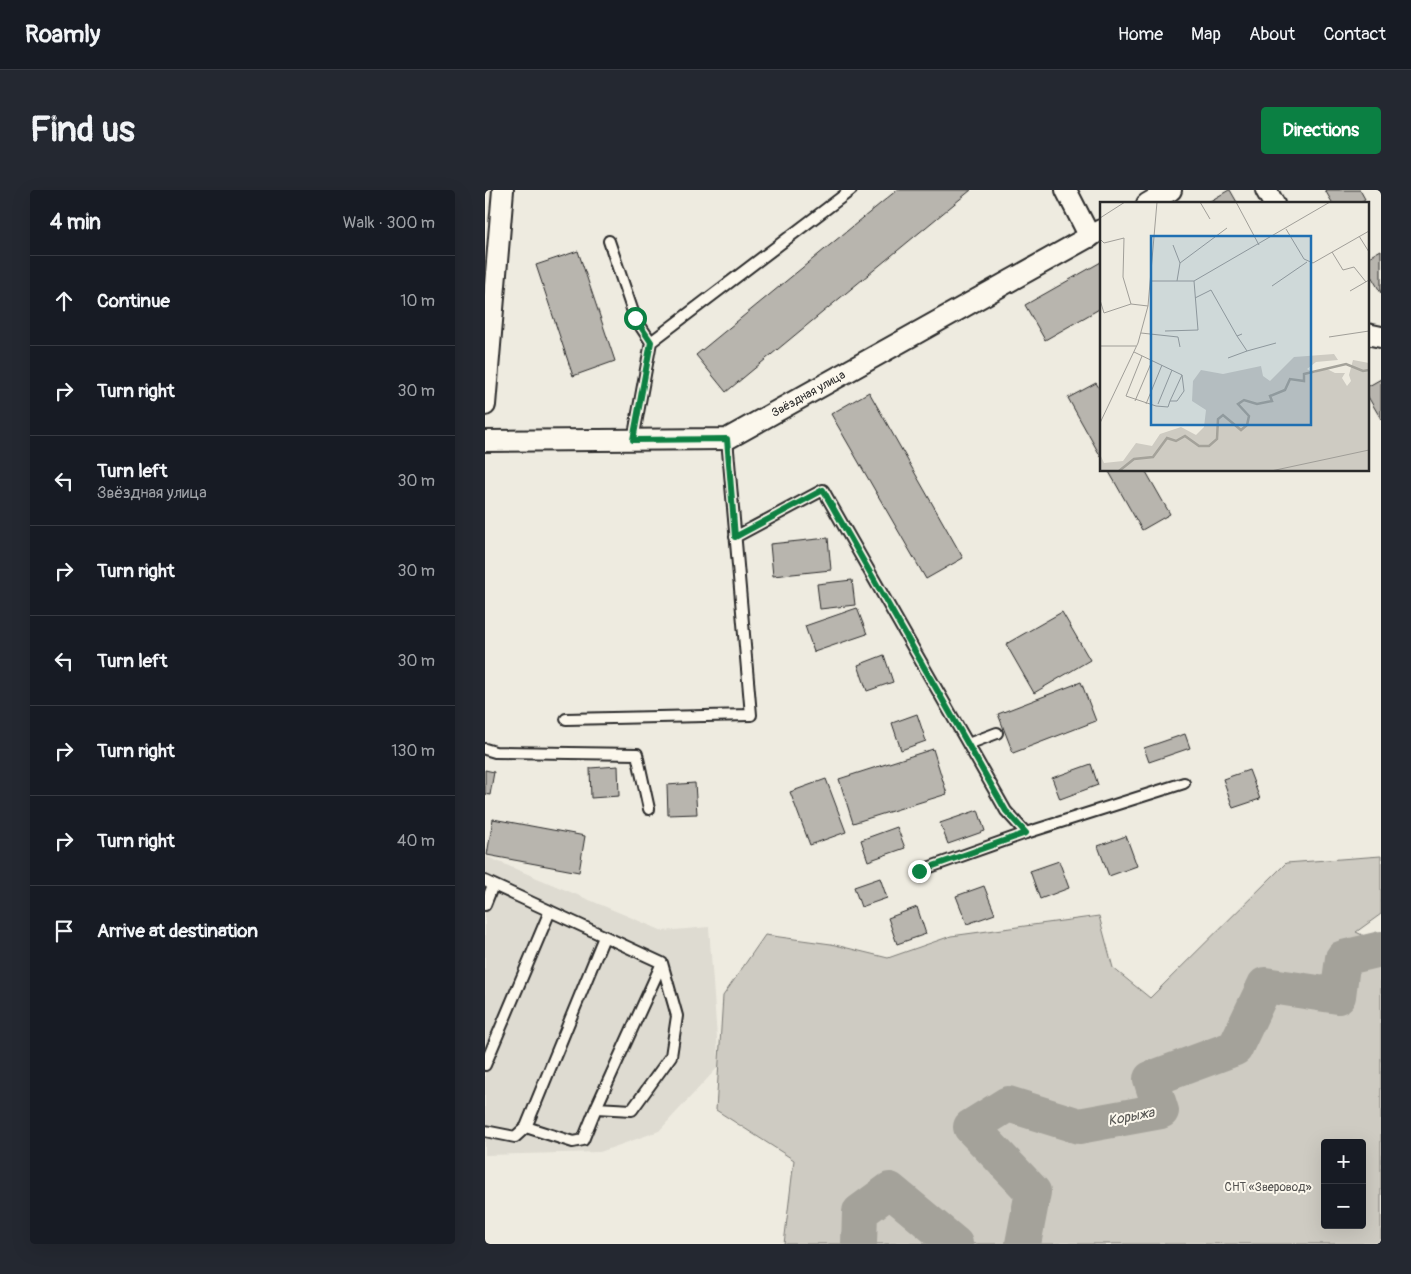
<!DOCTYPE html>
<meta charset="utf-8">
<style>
body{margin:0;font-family:Pangolin,sans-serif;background:#242831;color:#f1f3f6}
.controls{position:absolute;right:15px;bottom:15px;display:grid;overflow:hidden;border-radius:5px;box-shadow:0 5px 20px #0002}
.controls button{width:45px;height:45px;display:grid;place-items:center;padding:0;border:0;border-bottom:1px solid #363941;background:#171b24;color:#f1f3f6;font:25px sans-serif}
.stop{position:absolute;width:15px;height:15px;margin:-11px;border:4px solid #0b8043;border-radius:50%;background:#fff}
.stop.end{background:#0b8043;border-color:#fff;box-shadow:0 1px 5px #0008}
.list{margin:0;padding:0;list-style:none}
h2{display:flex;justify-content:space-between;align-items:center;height:65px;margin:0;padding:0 20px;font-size:21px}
h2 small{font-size:16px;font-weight:400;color:#9ea1a6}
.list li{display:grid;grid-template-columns:32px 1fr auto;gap:15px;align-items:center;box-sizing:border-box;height:90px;padding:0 20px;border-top:1px solid #363941}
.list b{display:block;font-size:19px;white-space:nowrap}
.list p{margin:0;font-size:16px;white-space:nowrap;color:#9ea1a6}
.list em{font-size:16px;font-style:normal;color:#9ea1a6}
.icon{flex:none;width:28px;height:28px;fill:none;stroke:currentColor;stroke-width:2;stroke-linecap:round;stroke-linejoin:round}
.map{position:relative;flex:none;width:896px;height:1054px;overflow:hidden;border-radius:5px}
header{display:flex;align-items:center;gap:30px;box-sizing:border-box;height:70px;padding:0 25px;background:#171b24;border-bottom:1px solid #363941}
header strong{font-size:24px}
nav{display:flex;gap:28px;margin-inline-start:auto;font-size:18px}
.intro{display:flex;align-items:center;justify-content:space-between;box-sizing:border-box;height:120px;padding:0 30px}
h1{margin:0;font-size:35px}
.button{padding:12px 22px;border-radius:5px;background:#0b8043;color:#fff;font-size:18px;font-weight:700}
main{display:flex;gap:30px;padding:0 30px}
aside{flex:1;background:#171b24;border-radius:5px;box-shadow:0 5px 20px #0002}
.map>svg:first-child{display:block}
.built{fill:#dedbd1}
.green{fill:#cecbc2;stroke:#7c7b76;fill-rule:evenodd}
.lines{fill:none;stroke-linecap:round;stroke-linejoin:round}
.river{stroke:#a4a29a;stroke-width:36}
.building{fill:#b8b5ae;stroke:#2b2b2b}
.lane-casing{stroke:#2b2b2b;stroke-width:14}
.street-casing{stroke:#2b2b2b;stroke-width:24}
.lane{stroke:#fbf7ec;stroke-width:10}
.street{stroke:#fbf7ec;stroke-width:20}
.route{stroke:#0b8043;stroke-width:6}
.labels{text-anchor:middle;stroke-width:4;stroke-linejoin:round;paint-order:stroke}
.street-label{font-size:12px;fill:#2b2b2b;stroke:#fbf7ec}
.park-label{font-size:12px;fill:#545351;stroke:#fbf7ec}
.water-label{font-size:14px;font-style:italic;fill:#555552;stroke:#fbf7ec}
.inset-river{fill:none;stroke:#a4a29a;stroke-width:2.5}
.inset-road{fill:none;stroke:#a09e98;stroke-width:1}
.view{fill:#1f6fb2;fill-opacity:0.15;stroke:#1f6fb2;stroke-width:2.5}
.inset-edge{fill:none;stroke:#2b2b2b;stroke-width:2.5}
</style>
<header>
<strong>Roamly</strong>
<nav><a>Home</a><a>Map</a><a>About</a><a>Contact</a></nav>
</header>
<div class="intro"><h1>Find us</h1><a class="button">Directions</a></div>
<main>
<aside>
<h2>4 min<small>Walk · 300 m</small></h2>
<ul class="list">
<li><svg class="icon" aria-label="ahead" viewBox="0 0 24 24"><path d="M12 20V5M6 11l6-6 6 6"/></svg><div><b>Continue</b></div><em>10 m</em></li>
<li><svg class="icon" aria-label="right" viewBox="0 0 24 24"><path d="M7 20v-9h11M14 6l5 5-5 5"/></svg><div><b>Turn right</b></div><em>30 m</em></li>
<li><svg class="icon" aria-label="left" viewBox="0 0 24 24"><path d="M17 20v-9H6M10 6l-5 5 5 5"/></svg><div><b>Turn left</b><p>Звёздная улица</p></div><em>30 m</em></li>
<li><svg class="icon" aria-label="right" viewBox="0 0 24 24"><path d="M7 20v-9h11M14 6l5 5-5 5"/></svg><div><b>Turn right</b></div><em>30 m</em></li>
<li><svg class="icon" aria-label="left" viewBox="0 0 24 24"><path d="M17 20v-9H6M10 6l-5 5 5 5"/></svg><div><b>Turn left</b></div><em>30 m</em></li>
<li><svg class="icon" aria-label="right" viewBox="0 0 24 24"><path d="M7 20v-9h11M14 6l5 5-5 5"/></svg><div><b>Turn right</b></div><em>130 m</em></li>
<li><svg class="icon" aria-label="right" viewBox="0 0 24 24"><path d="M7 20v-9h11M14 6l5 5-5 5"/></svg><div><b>Turn right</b></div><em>40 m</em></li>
<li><svg class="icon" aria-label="arrive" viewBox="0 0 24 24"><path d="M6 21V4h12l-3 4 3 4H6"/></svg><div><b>Arrive at destination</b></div></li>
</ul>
</aside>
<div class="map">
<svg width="896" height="1054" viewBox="0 0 896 1054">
<rect width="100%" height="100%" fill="#eeebe0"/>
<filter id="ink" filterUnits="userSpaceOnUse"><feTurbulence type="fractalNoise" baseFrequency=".02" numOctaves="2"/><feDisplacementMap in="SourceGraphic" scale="10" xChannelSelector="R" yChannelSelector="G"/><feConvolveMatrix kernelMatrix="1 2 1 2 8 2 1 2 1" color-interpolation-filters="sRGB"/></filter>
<g filter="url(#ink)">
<!-- built -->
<path class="built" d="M0,666L178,741L224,737L234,876L174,941L115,962L0,965Z"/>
<!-- green -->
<path class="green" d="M896,666V724L871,742L896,754V1054H299L309,970L231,920L238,806L280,745L346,754L403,768L466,746L614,726L628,778L665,808L801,673ZM840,953H877V1035H840Z"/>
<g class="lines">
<!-- river -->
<path class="river" d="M374,1054L375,1022L405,1000L470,1054
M538,1054L548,1002L486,937L523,914L594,936L676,921L666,889L750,858L780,795L853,806L858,768L896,759"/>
</g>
<!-- building -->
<path class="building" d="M412,0H486L241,202L211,165Z
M745,0L753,14H720L744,0Z
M840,0H875L880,9L872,14H848Z
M896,60V103L882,79V68Z
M93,61L130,171L88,186L51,75Z
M616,72V118L560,150L540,115Z
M896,189V229L882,205V197Z
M611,193L616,201V267L583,208Z
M384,202L478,368L441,389L346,224Z
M623,280H660L685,324L657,340Z
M343,348L346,380L288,386L285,354Z
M367,390L370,415L335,419L332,394Z
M372,418L382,444L329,462L320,436Z
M577,422L605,470L549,503L521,454Z
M399,465L408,492L382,501L373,475Z
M596,492L611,531L528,563L513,524Z
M432,524L441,551L416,560L407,533Z
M700,544L705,558L664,572L659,558Z
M448,559L462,604L368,633L354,589Z
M606,574L613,595L575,609L567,588Z
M133,576L134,606L106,608L105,578Z
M0,580L9,582L5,605L0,604Z
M764,580L775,609L748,618L738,589Z
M341,589L361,642L325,655L305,602Z
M210,593L212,624L183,625L182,595Z
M493,620L500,641L463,654L455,633Z
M8,629L100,646L94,682L2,665Z
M412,637L420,658L383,671L376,650Z
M641,646L652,676L624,686L613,656Z
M574,671L584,698L555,709L545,681Z
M395,688L402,708L376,717L369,697Z
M499,696L510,724L482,734L471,706Z
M432,717L441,744L412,754L403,728Z"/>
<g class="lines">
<!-- lane casing -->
<g class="lane-casing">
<path id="lane" d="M124,51L150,128L166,152
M148,250L166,152L366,0
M250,347L338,300L483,554L512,543
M81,529L266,525L242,249
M483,554L521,621L541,643L699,593
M0,559L10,562L152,564L164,619
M434,681L541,643
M0,691L177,773L192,826L186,866L147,920L111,918L98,950L88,952L41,937L30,947L0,941
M0,715L8,695
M0,875L65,721
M111,918L177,773
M41,937L119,747"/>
</g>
<!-- street casing -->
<g class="street-casing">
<g id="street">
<path d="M581,0L605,47"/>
<path d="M781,0L789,14"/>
<path d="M662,14L686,0"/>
<path d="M882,144L896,147"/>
<path d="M0,215L18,0"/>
<path id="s1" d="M0,251L242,249L616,40"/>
</g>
</g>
<!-- lane -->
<use href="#lane" class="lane"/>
<!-- street -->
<use href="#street" class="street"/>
</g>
</g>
<g class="lines" filter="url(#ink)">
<!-- route -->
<path class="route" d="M150,128L166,152L148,250L242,249L250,347L338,300L521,621L541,643L434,681"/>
</g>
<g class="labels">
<!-- street labels -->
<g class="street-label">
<text dy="4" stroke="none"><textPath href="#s1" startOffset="335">Звёздная улица</textPath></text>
</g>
<!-- park labels -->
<g class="park-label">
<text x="783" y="1001">СНТ «Зверовод»</text>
</g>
<!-- water labels -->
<g class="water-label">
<text transform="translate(646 926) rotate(-11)" y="5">Корыжа</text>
</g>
</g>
<!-- overview -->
<g transform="translate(615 12)">
<rect width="269" height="269" fill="#eeebe0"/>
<path d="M234,152L238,158L216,160L207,167L214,171L225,166L235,171H245L242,176L247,184L251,179L249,173L253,158L269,161V269H0V252L4,261L23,259L36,241L52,244L60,232L81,225L96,233L104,225L106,208L92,199L93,179L101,168L123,172L161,164L163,174L170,179L194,155Z" fill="#cecbc2"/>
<path class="inset-river" d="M19,269L34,257L53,255L67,236L76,239L85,234L99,244H109L117,237L118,217L123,213L141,228L147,223L149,214L138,202L144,198L157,202L172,199L170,194L185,188L190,177L204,179V172L246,162L263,169L269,168"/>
<path class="inset-road" d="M100,0L110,17M136,0L159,43M0,16L25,0M186,27L204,57L213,61L269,29M259,34L269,50M0,37L4,41L24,36L23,75L31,102M73,43L80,61M232,50L243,68L254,65L266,80M50,79H94L230,0M77,79L80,61L127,26M172,84L207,60M250,89L269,78M95,96L111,88L137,134L142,132M0,98L4,111L31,102L48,104M65,129L98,128L94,79M41,131L78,135L80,145M137,134L147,149L176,141M229,135L269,129M0,144H36M34,150L82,173L84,189L77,199H70L68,205L56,204L26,194L42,154M128,156L147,149M35,199L52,159M70,199L82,173M46,202L62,163M58,202L72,168M0,221L38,141L48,104L57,0M171,269L269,248"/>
<path class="view" d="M51,34H211V223H51Z"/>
<rect width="269" height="269" class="inset-edge"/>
</g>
</svg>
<div class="controls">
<button>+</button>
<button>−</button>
</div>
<div class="stop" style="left:150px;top:128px"></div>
<div class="stop end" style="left:434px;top:681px"></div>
</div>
</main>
